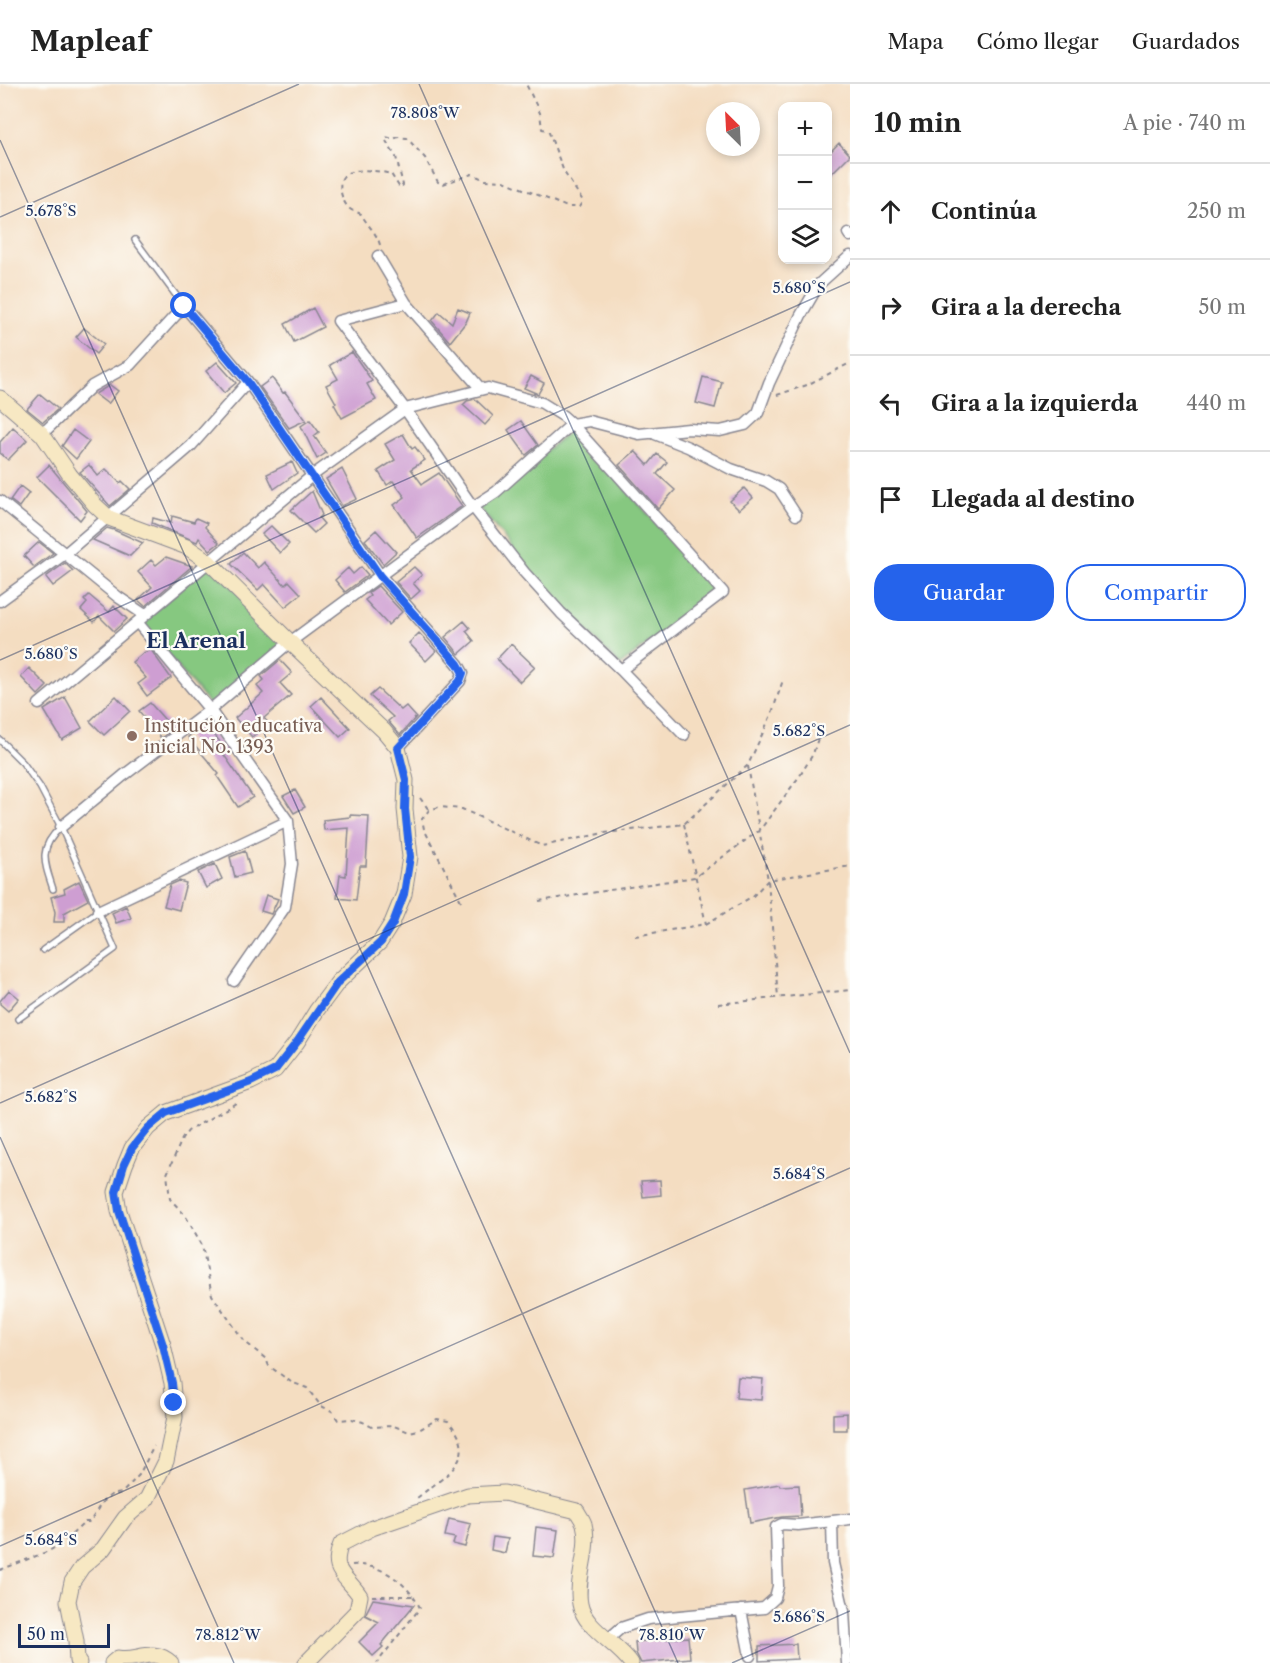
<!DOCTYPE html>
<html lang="es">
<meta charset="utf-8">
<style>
body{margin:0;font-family:"Libre Caslon Text",serif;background:#f6f6f6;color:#222}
.controls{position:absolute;right:18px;top:18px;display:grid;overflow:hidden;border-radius:12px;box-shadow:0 3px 9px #0003}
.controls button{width:54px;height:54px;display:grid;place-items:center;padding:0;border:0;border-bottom:2px solid #e0e0e0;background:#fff;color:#222;font:30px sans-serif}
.compass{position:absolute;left:706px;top:18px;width:54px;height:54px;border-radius:50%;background:#fff;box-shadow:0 3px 9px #0003;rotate:336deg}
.scale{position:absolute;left:18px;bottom:15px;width:92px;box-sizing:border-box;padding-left:6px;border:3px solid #1b2f5e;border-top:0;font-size:16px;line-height:21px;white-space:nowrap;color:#1b2f5e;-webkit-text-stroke:4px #fdfcf7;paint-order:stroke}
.stop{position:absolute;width:18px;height:18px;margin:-14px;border:4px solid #2563eb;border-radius:50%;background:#fff}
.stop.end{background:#2563eb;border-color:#fff;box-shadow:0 2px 6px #0008}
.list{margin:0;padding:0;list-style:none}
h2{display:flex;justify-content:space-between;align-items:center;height:78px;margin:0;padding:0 24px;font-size:26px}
h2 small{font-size:20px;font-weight:400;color:#767676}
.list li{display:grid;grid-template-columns:39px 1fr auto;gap:18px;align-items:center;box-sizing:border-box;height:96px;padding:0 24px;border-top:2px solid #e0e0e0}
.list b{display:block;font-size:22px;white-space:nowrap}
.list em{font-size:20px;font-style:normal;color:#767676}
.actions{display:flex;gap:12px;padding:18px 24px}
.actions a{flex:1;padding:14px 0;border:2px solid #2563eb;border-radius:24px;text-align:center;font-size:21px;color:#2563eb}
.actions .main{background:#2563eb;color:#fff}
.icon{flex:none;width:33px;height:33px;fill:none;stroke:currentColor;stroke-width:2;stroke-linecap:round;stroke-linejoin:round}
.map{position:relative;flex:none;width:850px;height:1579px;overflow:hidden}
header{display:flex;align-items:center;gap:36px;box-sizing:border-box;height:84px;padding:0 30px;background:#fff;border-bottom:2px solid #e0e0e0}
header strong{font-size:28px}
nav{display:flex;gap:33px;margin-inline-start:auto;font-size:21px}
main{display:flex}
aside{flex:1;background:#fff}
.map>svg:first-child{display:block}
.green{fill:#86c880;stroke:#507c6f;stroke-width:1.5}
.building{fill:#ce9ed2}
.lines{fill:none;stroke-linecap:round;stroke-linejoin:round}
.lane-casing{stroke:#888690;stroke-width:8}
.street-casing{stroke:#888690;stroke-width:13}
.secondary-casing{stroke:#888690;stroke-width:17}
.path{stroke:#888690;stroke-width:2;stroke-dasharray:4.5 4.5;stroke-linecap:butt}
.lane{stroke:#fff;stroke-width:5}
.street{stroke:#fff;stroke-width:10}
.secondary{stroke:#f7e8c3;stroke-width:15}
.route{stroke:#2563eb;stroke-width:8}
.ticks{fill:none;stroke:#1b2f5e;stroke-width:1.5;stroke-opacity:0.45}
.education-dot{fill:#8d6e63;stroke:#fdfcf7;stroke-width:2}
.labels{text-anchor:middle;stroke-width:4.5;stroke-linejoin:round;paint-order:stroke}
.education-label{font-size:18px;fill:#785e54;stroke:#fdfcf7;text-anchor:start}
.quarter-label{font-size:21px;font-weight:bold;fill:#1b2f5e;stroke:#fdfcf7}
.ticks-label{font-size:15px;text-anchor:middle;fill:#1b2f5e;stroke:#fdfcf7;stroke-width:4.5;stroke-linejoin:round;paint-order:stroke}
</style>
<header>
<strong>Mapleaf</strong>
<nav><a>Mapa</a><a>Cómo llegar</a><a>Guardados</a></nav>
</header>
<main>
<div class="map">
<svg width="850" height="1579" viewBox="0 0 850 1579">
<rect width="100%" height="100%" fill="#fdfcf7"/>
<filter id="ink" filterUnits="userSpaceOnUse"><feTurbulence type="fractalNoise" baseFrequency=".0167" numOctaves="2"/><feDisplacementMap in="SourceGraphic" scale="12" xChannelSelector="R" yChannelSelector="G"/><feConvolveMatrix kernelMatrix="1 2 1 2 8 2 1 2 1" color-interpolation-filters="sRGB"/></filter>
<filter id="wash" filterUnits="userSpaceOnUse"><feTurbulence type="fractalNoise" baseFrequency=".008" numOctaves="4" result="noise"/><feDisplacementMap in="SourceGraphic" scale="24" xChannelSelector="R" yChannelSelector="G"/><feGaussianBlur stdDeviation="1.35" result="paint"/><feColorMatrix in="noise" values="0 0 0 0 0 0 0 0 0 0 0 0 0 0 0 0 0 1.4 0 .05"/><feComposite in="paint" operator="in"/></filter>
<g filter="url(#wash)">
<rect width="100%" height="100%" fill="#f4ddc1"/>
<!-- green -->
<path class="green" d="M572,345L717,507L620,581L524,483L507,457L478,423Z
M210,480L287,558L210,622L141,538Z"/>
<g id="blocks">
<!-- building -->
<path class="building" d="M839,59L850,71L828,93V70Z
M313,224L323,243L294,258L285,240Z
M458,224L470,229L466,238L450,258L432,237L439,228L452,239Z
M84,244L104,260L96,270L76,253Z
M352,268L372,297L367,300L376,316L342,334L334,320L336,319L326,301L338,295L330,281Z
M217,278L236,299L224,309L206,287Z
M531,292L544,299L538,310L524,304Z
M703,293L722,298L715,324L696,319Z
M272,294L283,309L285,308L306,336L289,344L260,303Z
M110,301L118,307L108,320L95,310Z
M40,310L58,325L43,338L27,325Z
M475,315L493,332L485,341L463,321L467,317Z
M310,336L319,348L314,352L326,369L317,375L301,342Z
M521,337L538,361L526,371L508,346Z
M13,343L27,356L8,376L0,369V358Z
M73,346L89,358L76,375L62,362Z
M403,350L412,365L415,363L425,376L411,385L422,400L439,389L462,422L417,454L394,421L405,413L393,397L387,401L378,387L395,376L385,360Z
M635,367L648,381L657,370L667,378L657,390L675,406L658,425L619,381Z
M292,378L297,389L274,405L267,390Z
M49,381L87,427L80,436L37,393Z
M89,381L98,392L106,385L120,399L122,397L130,405L110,422L80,388Z
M342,385L357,415L342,422L326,395Z
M20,402L29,409L19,423L10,416Z
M744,404L753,414L739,426L730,417Z
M312,407L322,431L319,434L324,440L314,449L291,426Z
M172,432L194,438L196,434L207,439L205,443L219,459L210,466L199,454L197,458L152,439L153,434L171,439Z
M271,442L289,460L280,469L262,450Z
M107,444L114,446L143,459L130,472L93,456Z
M376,446L396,468L383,480L365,456Z
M39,458L53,469L34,483L24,472Z
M243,468L258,484L264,478L285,501L289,497L301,510L285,523L264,500L258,506L231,480Z
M166,473L192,482L145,522L138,516L152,503L138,488L151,476L156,481Z
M65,479L73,487L53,502L46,493Z
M361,483L368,491L345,508L335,496L348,484L353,490Z
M414,483L422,491L413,499L420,507L411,515L396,498Z
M378,502L402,528L388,541L365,516L370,512L368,509Z
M89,511L109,528L114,522L127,535L114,547L99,532L94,538L81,526L87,519L84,516Z
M464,537L470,544L466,547L474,557L459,570L445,553Z
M419,549L436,567L426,577L409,559Z
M511,560L535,583L520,598L497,575Z
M151,566L171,594L147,612L138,600L146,594L132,578L143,569Z
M280,576L292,589L280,599L291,611L264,634L268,639L252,653L235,634L263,609L257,602L264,596L261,592Z
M29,584L47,602L38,611L21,593Z
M378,605L401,626L406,622L416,633L400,651L388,637L393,633L370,612Z
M116,612L130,627L104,651L90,637Z
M65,613L82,644L62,656L44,626Z
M321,613L350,644L340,653L311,622Z
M150,619L173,645L161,654L139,627Z
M205,639L228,668L224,671L253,713L238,723L217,692L219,690L188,653Z
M295,706L305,723L294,729L283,712Z
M350,731L369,732L366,782H360L356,816L337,814L340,791L346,792L349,744L324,746L323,736L350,733Z
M245,767L251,789L235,793L230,773Z
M215,780L222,795L206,804L198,788Z
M79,797L88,816L64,829V838H54L55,828L51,813L65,809L64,805Z
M179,797L186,799L179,826L164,822L170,801Z
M266,811L278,815L271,830L261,827Z
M126,822L131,834L116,839L112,829Z
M9,906L19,914L8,927L0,920V917Z
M660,1096L661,1111L643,1113L641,1097Z
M738,1293L763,1295L761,1316L736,1314Z
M847,1329V1346H833V1330Z
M779,1400L780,1402L799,1401L801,1432L782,1433L750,1439L745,1406Z
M449,1435L471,1440L465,1463L453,1460L455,1454L445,1452Z
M536,1443L558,1446L554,1474L533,1472Z
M493,1453L508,1455L505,1469L491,1466Z
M373,1515L414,1521L381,1561L383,1563L373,1572L359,1558L379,1538L365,1531Z
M688,1553L690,1574L641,1579L636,1569L635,1558Z
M796,1560L797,1575L759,1577V1562Z"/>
</g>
</g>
<g filter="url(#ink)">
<use href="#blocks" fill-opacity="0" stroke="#888690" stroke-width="1.5"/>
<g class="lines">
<!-- lane casing -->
<g class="lane-casing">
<path id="lane" d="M135,156L184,222
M0,656L23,679L40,703L61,743L115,865L18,935
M53,805C44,778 38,764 61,743
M43,866L98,827"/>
</g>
<!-- street casing -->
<g class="street-casing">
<path id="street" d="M848,149L850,152
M378,172L406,219L481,305
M42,350L92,302L130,281L184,222L248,298L380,491L458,580L463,589L460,597L398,664
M655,350L688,363L731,385L766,397L779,405L796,431
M0,417L118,513L145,531
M0,517L66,469L191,362L248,298
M137,538L210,626L288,737L292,780L285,823L234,897
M621,586L684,651
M39,620L313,391L405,325L488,304L542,319L563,332L572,340L589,337L639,350L689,345L720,347L745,341L758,329L769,299L801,231L819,200L850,172
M61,743L123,692L210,626L290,558L473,423L496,408L572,340L723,508L621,586L561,529L524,488L473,423L405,325L338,237L406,219
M98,827L288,737
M832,1437L833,1479L844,1527L847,1579
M741,1526L750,1572
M607,1556L621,1544L648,1535L764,1524L775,1514L778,1502L776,1443L782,1440L798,1441L850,1435"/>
</g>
<!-- secondary casing -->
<g class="secondary-casing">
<path id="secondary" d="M0,314L42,350L70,391L95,421L109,434L187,463L209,478L290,558L384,647L398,664L406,696L405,725L410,773L404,810L392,839L380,858L338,898L317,926L297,958L275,986L251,998L166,1029L148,1044L132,1064L125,1081L116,1108L119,1127L163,1261L172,1299L175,1333L166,1377L147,1415L125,1434L103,1465L82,1483L72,1498L68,1517L76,1557L77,1577L79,1579
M112,1579L118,1574C137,1578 153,1562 171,1579
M306,1579L357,1527L360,1512C345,1490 330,1488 341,1460L372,1444L468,1411L504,1409L577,1427C579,1431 583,1436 584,1440C591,1465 575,1495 580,1520C584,1544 617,1559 631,1579"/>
</g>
<!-- path -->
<path class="path" d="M380,161C377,149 367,141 361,130C357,128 351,127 348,123C341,116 335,94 348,89C359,84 380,87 391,90L400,104L403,101L396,73L386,57V53L394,55L398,53L407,54L425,74L438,98L443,100L472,90L485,96L504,97L567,123H579L583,117L564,88L548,46L542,45L540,29L526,0
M777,311L807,301L850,279
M748,682L768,796L778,913
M420,714L429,726
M684,740L706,840
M461,817L424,745L422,735L429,726L439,723L462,725L542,762L604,749L684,740L748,681L772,629L783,596
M539,817L695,793L760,746L801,690L813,670L821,645
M635,852L706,840L753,812L768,796L850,782
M718,920L850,906
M236,1019L188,1047L182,1055L167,1090L170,1115L185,1131L202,1161L212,1211L244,1257L266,1275L269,1282L291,1298L307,1304L321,1322L332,1327L338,1336L352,1335L363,1338L372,1343L394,1342L409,1348L419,1346L437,1335L448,1337C482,1375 445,1391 417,1414
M352,1481C381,1479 408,1499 420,1524L377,1579
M0,1486L49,1467L65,1457L85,1438H90L102,1418L111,1411L122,1409L139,1391L154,1362
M372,1512H414"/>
<!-- lane -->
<use href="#lane" class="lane"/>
<!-- street -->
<use href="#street" class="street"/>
<!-- secondary -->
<use href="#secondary" class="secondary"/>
</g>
</g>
<g class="lines" filter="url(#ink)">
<!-- route -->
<path class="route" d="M174,1319L172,1299L163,1261L119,1127L116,1108L124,1081L132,1064L148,1044L166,1029L251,998L275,986L297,958L338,898L381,858L393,839L404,810L410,773L405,725L406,696L398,664L460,597L463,589L458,580L380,492L248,298L184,222"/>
</g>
<!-- ticks -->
<path class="ticks" d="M419,0L850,969M0,56L678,1579M0,133L299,0M0,576L850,198M0,1019L850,641M0,1053L234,1579M0,1462L850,1084M732,1579L850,1527"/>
<!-- markers -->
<circle class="education-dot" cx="132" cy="652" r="6"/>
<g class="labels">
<!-- education labels -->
<g class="education-label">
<text x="144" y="648">Institución educativa<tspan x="144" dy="21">inicial No. 1393</tspan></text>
</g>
<!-- quarter labels -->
<g class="quarter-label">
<text x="196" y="564">El Arenal</text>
</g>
</g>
<g class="ticks-label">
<text x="425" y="34">78.808°W</text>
<text x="51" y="132">5.678°S</text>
<text x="799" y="209">5.680°S</text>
<text x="51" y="575">5.680°S</text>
<text x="799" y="652">5.682°S</text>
<text x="51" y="1018">5.682°S</text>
<text x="799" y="1095">5.684°S</text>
<text x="51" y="1461">5.684°S</text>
<text x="799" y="1538">5.686°S</text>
<text x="228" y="1556">78.812°W</text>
<text x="672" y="1556">78.810°W</text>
</g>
</svg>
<div class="controls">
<button>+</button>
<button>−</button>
<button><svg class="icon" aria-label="layers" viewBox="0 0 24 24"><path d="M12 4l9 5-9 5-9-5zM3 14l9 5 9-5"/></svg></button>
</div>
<svg class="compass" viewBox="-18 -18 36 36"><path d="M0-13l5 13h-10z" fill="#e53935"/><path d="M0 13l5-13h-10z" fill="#767676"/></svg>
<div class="scale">50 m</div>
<div class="stop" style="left:184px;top:222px"></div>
<div class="stop end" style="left:174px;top:1319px"></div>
</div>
<aside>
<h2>10 min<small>A pie · 740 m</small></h2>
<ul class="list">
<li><svg class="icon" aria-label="ahead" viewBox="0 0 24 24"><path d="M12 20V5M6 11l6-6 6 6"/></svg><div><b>Continúa</b></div><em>250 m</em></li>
<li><svg class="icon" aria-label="right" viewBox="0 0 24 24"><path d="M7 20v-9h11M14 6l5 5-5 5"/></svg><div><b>Gira a la derecha</b></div><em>50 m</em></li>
<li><svg class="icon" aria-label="left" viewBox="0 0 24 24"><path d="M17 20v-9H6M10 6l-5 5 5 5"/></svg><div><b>Gira a la izquierda</b></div><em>440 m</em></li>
<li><svg class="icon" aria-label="arrive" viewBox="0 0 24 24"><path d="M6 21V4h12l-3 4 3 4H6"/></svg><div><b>Llegada al destino</b></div></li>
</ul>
<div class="actions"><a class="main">Guardar</a><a>Compartir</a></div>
</aside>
</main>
